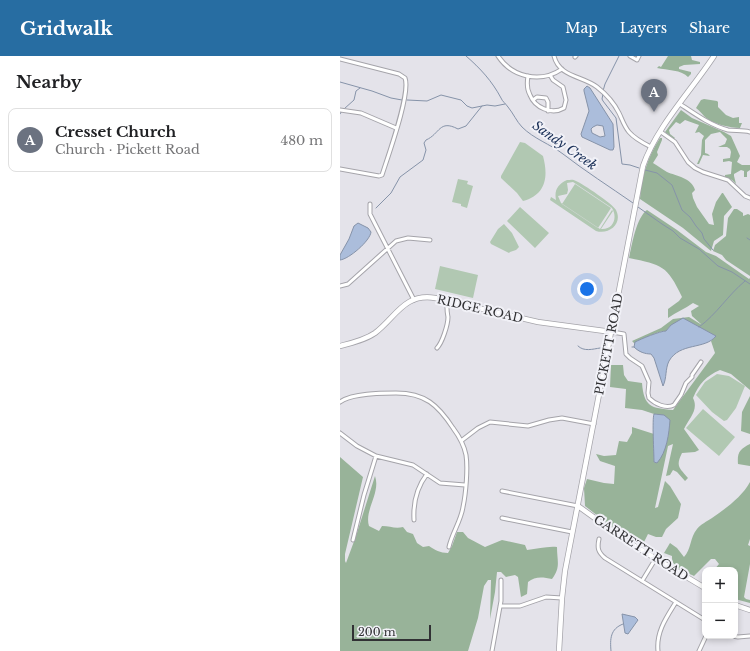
<!DOCTYPE html>
<meta charset="utf-8">
<style>
body{margin:0;font-family:"Libre Baskerville",serif;background:#f6f6f6;color:#202124}
.controls{position:absolute;right:12px;bottom:12px;display:grid;overflow:hidden;border-radius:8px;box-shadow:0 2px 6px #0003}
.controls button{width:36px;height:36px;display:grid;place-items:center;padding:0;border:0;border-bottom:1px solid #e0e0e0;background:#fff;color:#202124;font:20px sans-serif}
.scale{position:absolute;left:12px;bottom:10px;width:79px;box-sizing:border-box;padding-left:4px;border:2px solid #313134;border-top:0;font-size:11px;line-height:14px;white-space:nowrap;color:#313134;-webkit-text-stroke:3px #f1f1f7;paint-order:stroke}
.you{position:absolute;left:247px;top:233px;width:14px;height:14px;margin:-10px;border:3px solid #fff;border-radius:50%;background:#1a73e8;box-shadow:0 0 0 6px #1a73e833}
.badge{display:grid;place-items:center;width:26px;height:26px;border-radius:50%;background:#276da2;color:#fff;font-size:13px;font-weight:700}
.pin{position:absolute;translate:-50% -33px;filter:drop-shadow(0 1px 2px #0008)}
.pin::after{content:'';position:absolute;top:21px;width:14px;height:12px;background:inherit;clip-path:polygon(0 0,100% 0,50% 100%)}
.list{margin:0;padding:0;list-style:none}
h2{display:flex;justify-content:space-between;align-items:center;height:52px;margin:0;padding:0 16px;font-size:17px}
h2 small{font-size:13px;font-weight:400;color:#757577}
.list li{display:grid;grid-template-columns:26px 1fr auto;gap:12px;align-items:center;box-sizing:border-box;height:64px;margin:0 8px 8px;padding:0 8px;border:1px solid #e0e0e0;border-radius:8px}
.list b{display:block;font-size:15px;white-space:nowrap}
.list p{margin:0;font-size:13px;white-space:nowrap;color:#757577}
.list em{font-size:13px;font-style:normal;color:#757577}
.map{position:relative;flex:none;width:410px;height:595px;overflow:hidden}
header{display:flex;align-items:center;gap:24px;box-sizing:border-box;height:56px;padding:0 20px;background:#276da2;color:#fff}
header strong{font-size:19px}
nav{display:flex;gap:22px;margin-inline-start:auto;font-size:14px}
main{display:flex}
aside{flex:1;background:#fff}
.map>svg:first-child{display:block}
.green{fill:#b1c8b2;fill-rule:evenodd}
.forest{fill:#98b399}
.water{fill:#abbddb;stroke:#8693a9;fill-rule:evenodd}
.lines{fill:none;stroke-linecap:round;stroke-linejoin:round}
.stream{stroke:#8693a9;stroke-width:1}
.street-casing{stroke:#a5a4aa;stroke-width:5}
.secondary-casing{stroke:#a5a4aa;stroke-width:6}
.street{stroke:#fff;stroke-width:3}
.secondary{stroke:#fff;stroke-width:4.5}
.labels{text-anchor:middle;stroke-width:4;stroke-linejoin:round;paint-order:stroke}
.street-label{font-size:12px;fill:#313134;stroke:#f1f1f7}
.water-label{font-size:13px;font-style:italic;fill:#172d55;stroke:#f1f1f7}
</style>
<header>
<strong>Gridwalk</strong>
<nav><a>Map</a><a>Layers</a><a>Share</a></nav>
</header>
<main>
<aside>
<h2>Nearby<small></small></h2>
<ul class="list">
<li><span class="badge" style="background:#6b7280">A</span><div><b>Cresset Church</b><p>Church · Pickett Road</p></div><em>480 m</em></li>
</ul>
</aside>
<div class="map">
<svg width="410" height="595" viewBox="0 0 410 595">
<rect width="100%" height="100%" fill="#e4e3ea"/>
<!-- green -->
<path class="green" d="M180,86L185,87L203,100C209,122 205,139 183,145L177,137L161,122V120Z
M118,123L128,125L127,128L133,130L127,152L121,150V148L112,146Z
M227,124C230,124 233,123 236,125C243,128 273,148 276,154C283,168 269,179 256,175L210,144L211,141L216,144C214,134 218,128 227,124ZM233,126L272,152C278,162 273,174 261,173L273,155L272,154L260,173L221,147L218,140L227,138L228,134L227,127Z
M235,128L271,152L258,172L222,148Z
M180,151L209,177L195,192L167,165Z
M164,168L172,177L179,191L176,194L170,196L169,197L151,188L150,186L158,173Z
M100,210L138,219L133,242L95,233Z
M377,318L389,320L405,330L396,352L387,364L384,365L372,356L356,339L365,326Z
M363,353L395,381L379,400L346,372Z"/>
<!-- forest -->
<path class="forest" d="M328,0H351L352,4L360,6V8L344,9L339,11V13L351,16V18L348,21C342,14 327,14 317,12L319,10L321,11Z
M364,43L377,45L378,46V51L386,59L393,62L399,61V67H402L400,72C390,72 373,68 365,61C362,58 360,55 356,52L361,44Z
M341,54L352,62L384,76L391,80L400,100L397,106L402,109H410V114L407,116V121H404V115L401,114L394,118V120L396,128L392,124L385,121V119L391,118L392,106L389,105L383,106V103L390,102L391,96L390,93L387,91H378L385,88L387,83L380,76L371,78L365,84V97L368,98L370,100L363,99L359,108H357L361,99L362,84L364,80L359,76L355,77L359,69L345,64L340,68L336,66L329,74L330,78L335,82L334,83L325,76Z
M320,82H322V84L317,96L318,99L313,107C318,110 322,113 327,116C336,120 352,122 355,134L352,137L353,142L357,151L369,168L374,169L372,158L376,146L382,137H383L392,151L384,160L383,179L374,185L371,195L343,172L300,143C301,122 308,100 320,82Z
M394,153H397L403,157V160L408,158L410,159V220L386,204L382,199L373,195L375,189L386,180L388,162Z
M307,154L337,174L366,196L376,200L409,223L410,222V334L391,318L380,314C366,320 359,328 353,342C359,354 349,362 344,373L359,394L355,396L342,397C335,411 340,412 348,422L345,425L337,416L333,414L330,419L326,420L333,388L328,390L315,452L318,451L325,425L330,430L341,448L338,462L326,473L322,481H316L308,478L302,490L267,467L245,450L244,432L247,423L264,427L274,428L275,410L260,405L256,398L264,400L276,399L279,385L287,386L292,377V371L314,378V405L315,407L317,358H314L302,354L285,352L286,333L270,331L271,309H283L284,319L288,325L302,327C304,351 311,352 333,354L375,297L371,285L375,280L331,269L326,275C318,275 301,283 295,288L292,285L321,272L333,263L349,261L362,269L352,260L351,255L359,250L353,247C345,253 336,256 328,262V253L339,245L342,241C327,209 322,209 289,202C292,189 296,162 307,154Z
M410,340V378L401,375L402,356Z
M410,388V410L398,408C397,396 400,393 410,388Z
M0,401L23,421L5,498V505L6,507L16,480L35,420C41,437 24,454 29,470L39,475L42,470C50,470 55,473 63,471L67,476L73,478L77,487L83,491L89,490C95,494 100,497 108,497L112,490L117,476H123L128,482L145,491L162,484L185,489L187,494C198,493 207,490 217,491C217,505 221,511 212,523C203,521 195,520 188,526L187,538L181,541L178,521L175,519L166,521L161,516H157L155,536L150,563L151,524H148L144,530L138,562L128,595H0Z
M410,426V483L408,489L410,490V508L404,541L406,543L410,544V547L395,543V514H374L379,508L375,503H371L354,520C344,515 331,512 332,500L324,497L330,487L337,492L344,501C351,494 350,481 357,473C360,469 367,465 372,462C385,453 402,441 410,426Z"/>
<!-- water -->
<path class="water" d="M247,30L250,32L273,68L274,91L273,94H270L242,81L241,78L249,55L244,35V33ZM257,69L263,70L265,80L260,81L252,77L251,73L253,71Z
M18,167L28,172L31,176C30,185 9,203 0,204V199L9,183L14,170Z
M343,262L376,280C365,294 340,286 329,305C325,313 327,322 323,330L314,302L311,298C305,298 299,296 294,291L295,286C301,283 320,275 326,275L331,269Z
M314,358L324,359L330,364C329,377 327,396 317,407L314,406C314,398 312,363 314,358Z
M282,558L295,561L298,564L288,578L285,577Z"/>
<g class="lines">
<!-- stream -->
<path class="stream" d="M126,0C140,12 152,25 161,42C162,45 166,48 168,51C173,57 177,66 182,71C194,83 210,88 223,98C245,115 270,131 293,147
M0,26L32,35L51,42L62,44
M263,35L265,28L279,0
M263,38L262,43L263,45L276,62L282,108L290,109L299,112
M67,44L87,45L101,39L121,44L127,50L132,52L147,49L155,50L165,48
M4,53L14,44L16,35L20,32
M0,58L2,55
M305,114L317,117L332,129L342,154L350,161L356,170L362,177L364,183L373,194
M298,151L322,168L333,175L340,182L359,193L378,210L392,216L410,228
M36,152L51,137L60,121L83,104L86,94L84,87L86,84C100,78 99,63 118,73L126,70L142,50
M407,182L410,184
M359,271C377,258 388,239 405,225
M238,290C244,296 253,293 260,292
M292,291H294
M271,595C270,583 270,573 283,568"/>
<!-- street casing -->
<g class="street-casing">
<path id="street" d="M158,0C172,21 200,28 222,13
M214,0C219,21 243,20 257,31C266,38 274,47 279,57C282,63 284,70 289,76C295,83 303,87 311,91
M290,0L297,4L299,0
M235,1L236,0
M0,3L59,18L65,22C71,37 48,100 42,119L39,120L0,113
M188,20C187,26 187,34 190,39C195,52 212,59 224,52L226,44L223,31L213,24L210,19
M193,44L197,41L206,42L208,46V55
M340,48C355,58 370,69 388,74C395,75 403,74 410,76
M0,54L21,57L56,72
M321,76L335,86L348,106L355,112L363,116L388,124L405,140L410,142
M30,148V158L74,244
M0,230L8,228L56,185L68,182L90,184
M272,276L284,278L286,298L290,302L302,310L309,326L308,337L309,342C315,348 326,353 334,349L341,339L346,327L352,321V319L361,306
M97,292C102,287 108,269 108,261C107,255 106,251 108,245
M0,346C12,337 41,337 56,337C85,337 98,349 113,372C119,380 124,389 126,399C128,412 126,437 123,451C121,465 112,477 109,491
M0,377L17,390L36,400L73,409L100,427L125,429
M121,385L138,372L150,366L188,370L209,364L222,362L254,368
M162,435L238,450
M162,462L232,476
M74,464C73,447 77,431 87,418
M259,483C257,492 258,496 265,502L365,564
M13,484L24,439L36,400
M302,525L316,502
M160,550H180L206,541L222,542
M392,580L398,581L410,580
M152,595L161,545V524
M318,595C316,576 326,562 336,546
M359,595L366,580"/>
</g>
<!-- secondary casing -->
<g class="secondary-casing">
<path id="secondary" d="M0,290C12,287 25,284 35,277C56,261 64,237 95,242L198,266L272,276
M238,450L288,486L365,532
M395,549L410,554
M219,595L222,542L225,515L303,110C317,70 351,35 374,0"/>
</g>
<!-- street -->
<use href="#street" class="street"/>
<!-- secondary -->
<use href="#secondary" class="secondary"/>
</g>
<g class="labels">
<!-- street labels -->
<g class="street-label">
<text transform="translate(140 253) rotate(13)" y="4">RIDGE ROAD</text>
<text transform="translate(269 288) rotate(-79)" y="4">PICKETT ROAD</text>
<text transform="translate(301 492) rotate(33)" y="4">GARRETT ROAD</text>
</g>
<!-- water labels -->
<g class="water-label">
<text transform="translate(225 89) rotate(35)" y="5">Sandy Creek</text>
</g>
</g>
</svg>
<div class="controls">
<button>+</button>
<button>−</button>
</div>
<div class="scale">200 m</div>
<div class="you"></div>
<div class="pin badge" style="left:314px;top:56px;background:#6b7280">A</div>
</div>
</main>
